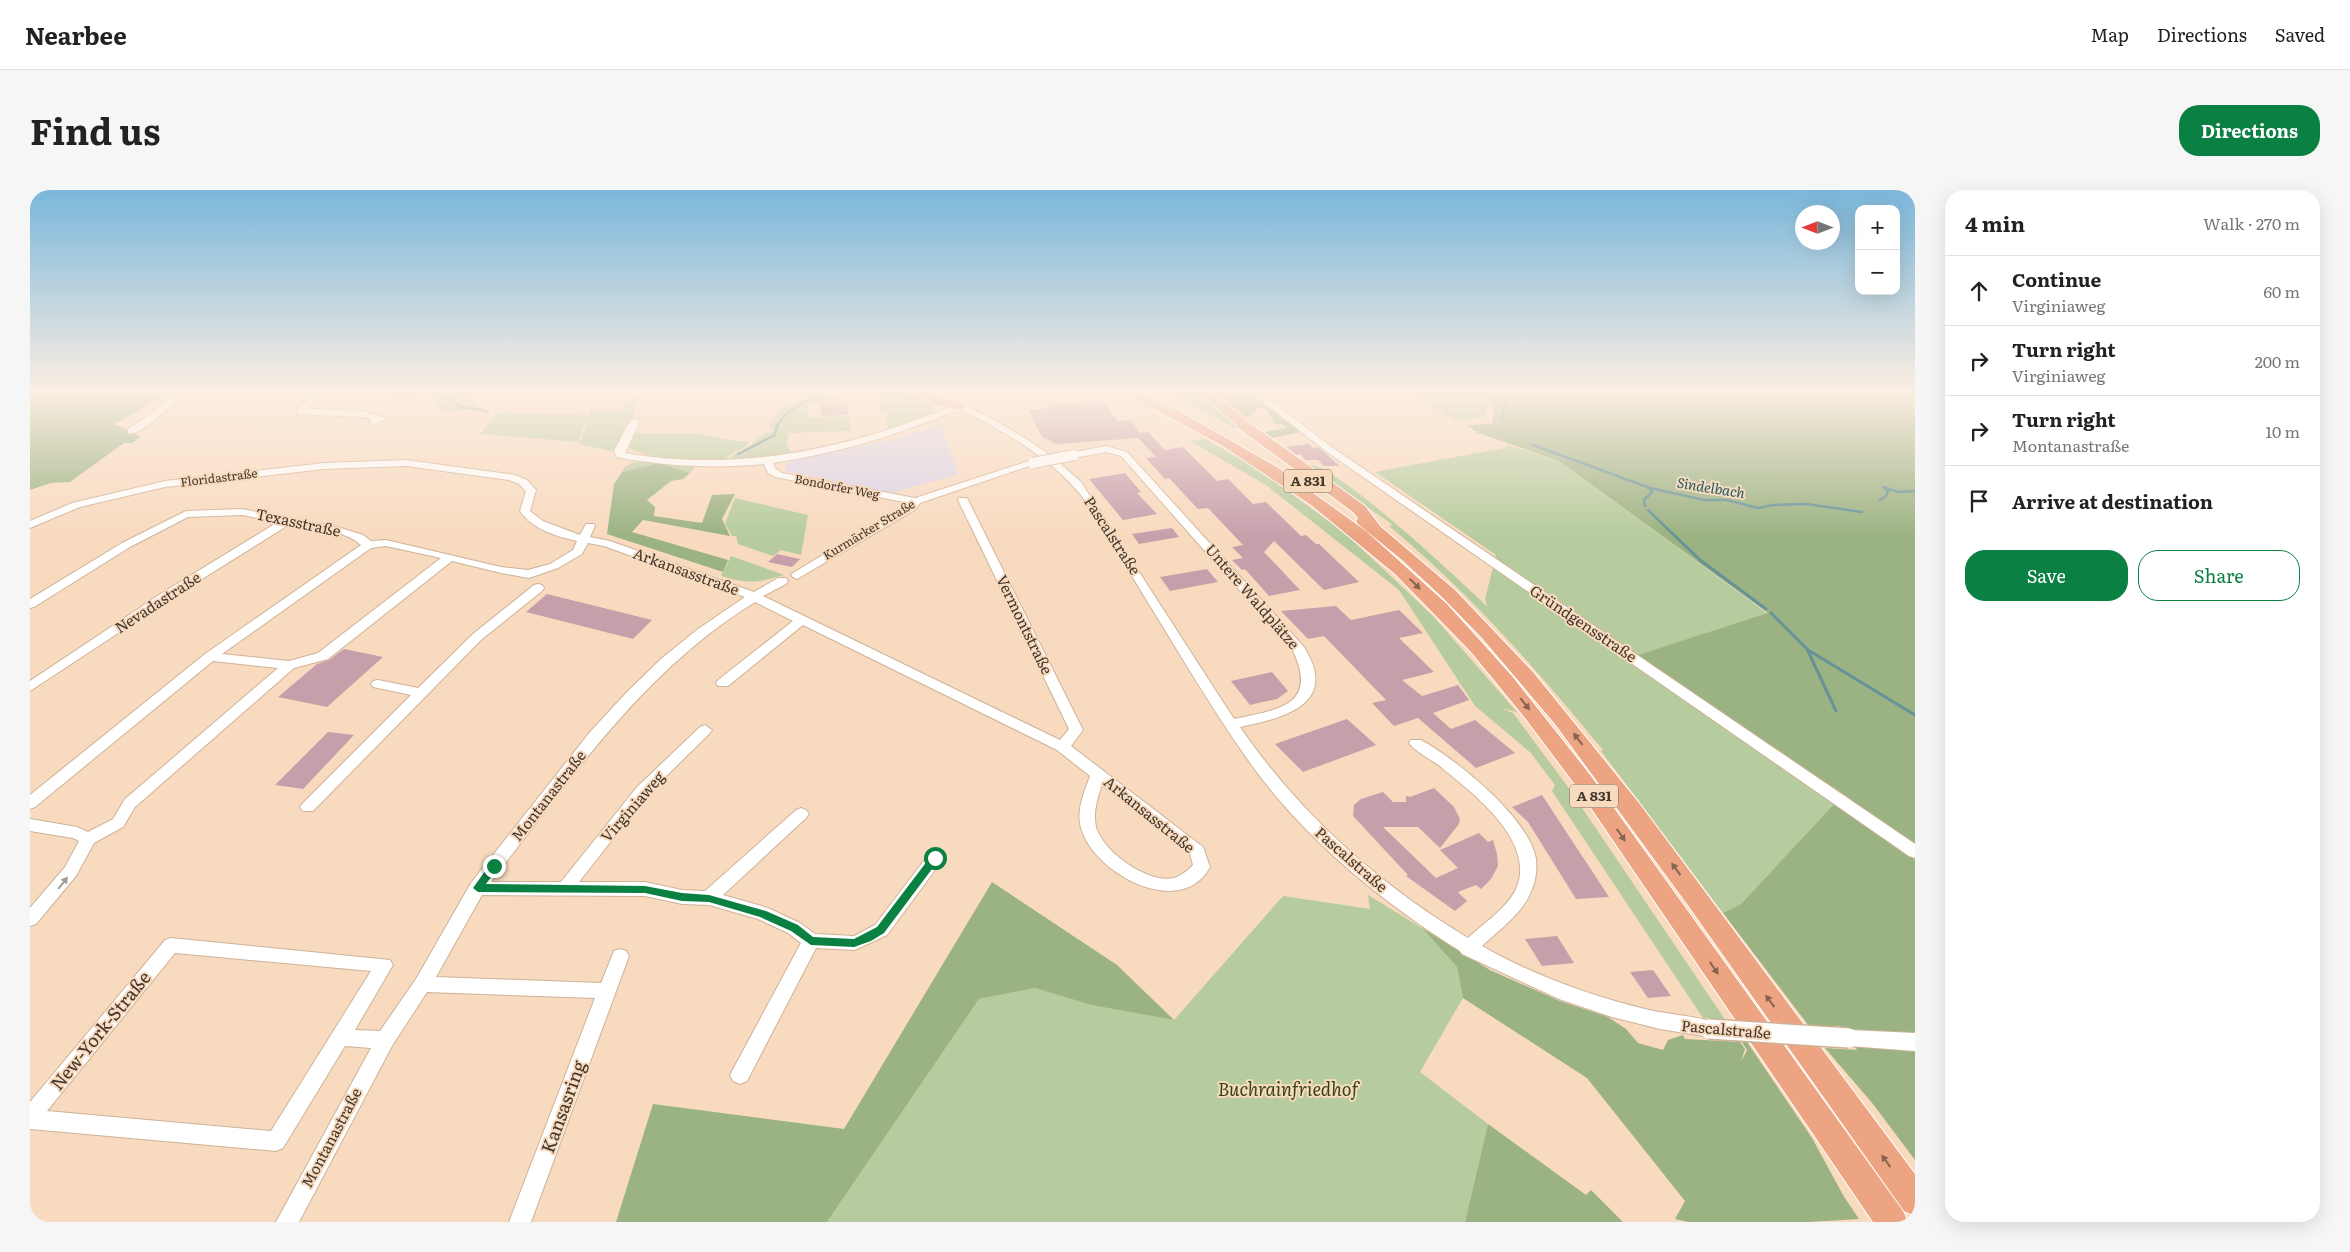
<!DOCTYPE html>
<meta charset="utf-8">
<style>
body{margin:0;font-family:Literata,serif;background:#f6f6f6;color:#222}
.controls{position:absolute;right:15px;top:15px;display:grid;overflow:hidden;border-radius:10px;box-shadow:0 5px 20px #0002}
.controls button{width:45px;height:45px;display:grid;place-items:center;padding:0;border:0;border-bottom:1px solid #e0e0e0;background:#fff;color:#222;font:25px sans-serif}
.compass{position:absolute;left:1765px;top:15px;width:45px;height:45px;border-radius:50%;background:#fff;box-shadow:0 5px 20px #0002;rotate:270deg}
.stop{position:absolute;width:15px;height:15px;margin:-11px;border:4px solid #0b8043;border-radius:50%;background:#fff}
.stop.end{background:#0b8043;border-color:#fff;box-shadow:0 1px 5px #0008}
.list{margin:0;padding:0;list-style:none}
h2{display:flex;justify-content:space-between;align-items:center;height:65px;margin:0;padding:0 20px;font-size:21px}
h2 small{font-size:16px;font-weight:400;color:#767676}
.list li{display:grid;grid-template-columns:32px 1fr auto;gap:15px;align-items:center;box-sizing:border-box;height:70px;padding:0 20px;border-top:1px solid #e0e0e0}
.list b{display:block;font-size:19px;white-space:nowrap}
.list p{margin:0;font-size:16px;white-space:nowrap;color:#767676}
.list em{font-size:16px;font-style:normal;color:#767676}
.actions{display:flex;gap:10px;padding:15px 20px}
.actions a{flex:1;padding:11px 0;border:1px solid #0b8043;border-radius:20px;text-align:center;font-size:18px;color:#0b8043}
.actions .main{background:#0b8043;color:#fff}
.icon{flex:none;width:28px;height:28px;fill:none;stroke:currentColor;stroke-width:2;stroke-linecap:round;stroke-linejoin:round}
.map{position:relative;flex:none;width:1885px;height:1032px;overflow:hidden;border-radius:20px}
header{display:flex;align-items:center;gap:30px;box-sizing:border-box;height:70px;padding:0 25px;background:#fff;border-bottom:1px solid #e0e0e0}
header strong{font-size:24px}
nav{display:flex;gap:28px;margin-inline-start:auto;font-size:18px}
.intro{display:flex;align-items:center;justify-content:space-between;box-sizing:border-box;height:120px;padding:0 30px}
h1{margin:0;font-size:35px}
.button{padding:12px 22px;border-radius:20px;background:#0b8043;color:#fff;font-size:18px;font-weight:700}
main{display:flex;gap:30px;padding:0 30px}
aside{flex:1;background:#fff;border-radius:20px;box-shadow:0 5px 20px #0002}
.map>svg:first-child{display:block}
.commercial{fill:#dad2e7}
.green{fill:#b6cc9e}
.forest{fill:#9bb282}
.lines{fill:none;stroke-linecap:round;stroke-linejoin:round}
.stream-far1{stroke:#669398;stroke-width:2.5}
.stream{stroke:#669398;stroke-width:3}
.building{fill:#c69fab}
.minor-casing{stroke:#ceb297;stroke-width:2}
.major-casing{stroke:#fff;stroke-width:2}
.highway-casing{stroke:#fff;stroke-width:2}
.minor{fill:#fff;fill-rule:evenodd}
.major{fill:#f4c8b4;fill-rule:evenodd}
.highway{fill:#eca482;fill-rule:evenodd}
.minor-bridge-far1-casing{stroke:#ceb297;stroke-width:12;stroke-linecap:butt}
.minor-bridge-casing{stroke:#ceb297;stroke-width:22;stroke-linecap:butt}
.minor-bridge-far1{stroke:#fff;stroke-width:10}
.minor-bridge{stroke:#fff;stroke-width:19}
.oneway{fill:#86634e}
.oneway2{fill:#a09b96}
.route{fill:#0b8043}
.labels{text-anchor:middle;stroke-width:4;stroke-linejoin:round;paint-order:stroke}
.far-street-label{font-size:12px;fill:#42372c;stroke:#f8dabf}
.shield{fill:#f8dabf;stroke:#796858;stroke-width:1}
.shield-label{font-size:14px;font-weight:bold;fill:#42372c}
.far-water-label{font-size:14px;font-style:italic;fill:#1f5962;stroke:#f8dabf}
.street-label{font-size:15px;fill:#42372c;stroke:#f8dabf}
.near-street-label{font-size:18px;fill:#42372c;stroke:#f8dabf}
.near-park-label{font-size:18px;font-style:italic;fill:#314511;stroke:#f8dabf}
</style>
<header>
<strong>Nearbee</strong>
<nav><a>Map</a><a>Directions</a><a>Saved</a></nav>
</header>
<div class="intro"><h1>Find us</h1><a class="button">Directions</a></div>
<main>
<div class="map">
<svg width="1885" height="1032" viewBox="0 0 1885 1032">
<rect width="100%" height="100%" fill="#f8dabf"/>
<!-- commercial -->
<path class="commercial" d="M911,234L928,284L862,303L755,281L757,272L865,249Z"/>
<!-- green -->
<path class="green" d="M364,202H400V205L382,209L349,208Z
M404,202H444L448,220H407Z
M829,202H877L902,214L905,218L897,226L858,240L856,222H850L846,203Z
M1135,202H1171L1211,238H1205L1164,216Z
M1378,202H1457L1460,211L1386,210Z
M601,205L608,206L603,230L585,262L549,254L561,220L590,221Z
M777,207L817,208V213L779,214L777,228L820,226V241L759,243L756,254L762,264L711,269L700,267L719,257L736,242L740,243L743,239L738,238L748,222Z
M1389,211L1457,212L1455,227L1428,231Z
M467,223L558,225L548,252L450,244Z
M606,243L669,244L705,251H719L716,256L696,267L707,271C681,271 623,271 601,259L598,255L600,249Z
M1176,249L1232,282L1315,343L1403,426L1487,522L1470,518L1483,523L1538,597L1696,831L1673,828L1522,601L1525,595L1501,563L1445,516L1369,400L1236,295L1160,251Z
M1478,255L1529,271L1738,424L1603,467L1809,610L1711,714L1693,723L1571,561L1573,560C1507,480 1439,402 1359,336L1363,335L1277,275C1301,268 1433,394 1457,416L1455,409L1466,365L1345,282L1474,258Z
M604,272L666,276L660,283L629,273L592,282L595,277Z
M705,308L778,325L771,365L751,360L743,366L708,354L706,346H702L695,334Z
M701,366L754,385C726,393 719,394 691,386Z
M1338,705L1392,738L1427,777L1433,808L1390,882L1458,934L1435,1032H797L949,809L1005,798L1061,815L1144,830L1253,706L1340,719Z"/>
<!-- forest -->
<path class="forest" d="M0,202H140L85,234L111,247L102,253H94L40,292L21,293L0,300Z
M1184,202H1219L1271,242L1241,248L1235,242L1257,238L1252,234H1244L1238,220L1230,217L1219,226L1212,228Z
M1457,202H1885V970L1843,914L1795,858L1827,860L1810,836H1779L1693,723L1711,714L1808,610L1602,467L1738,423L1529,271L1448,243L1437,235L1462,234L1464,221Z
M629,273L660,283L653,289L641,291L617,310L625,317L624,326L672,333L682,305L705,304L692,329L700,346L613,330L602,342L698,370L693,382L577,344L584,294L592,282Z
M962,692L1087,775L1144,830L1061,815L1005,798L949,809L797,1032H586L623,914L814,939Z
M1392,738L1460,780L1530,811L1578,827L1596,839L1608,853L1633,860L1638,850L1653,845L1655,849L1710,852L1715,859L1711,872L1717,860L1712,852H1717L1782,948L1813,1005L1829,1029L1779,1032H1658L1645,1029L1655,1011L1557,888L1433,808L1427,777Z
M1458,934L1556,1005L1561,1000L1593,1032H1435Z"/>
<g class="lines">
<!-- stream-far1 -->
<path class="stream-far1" d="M1471,202L1476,215L1471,231
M413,204L431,217L454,220L458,223
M786,206L788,202
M1503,255L1620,298L1674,310H1697L1728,318L1743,315L1776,314L1832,322
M708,264L745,245C746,226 768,215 784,208
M1850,310L1856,306L1858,301L1853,297L1868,302L1885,301
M1615,316L1614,310L1622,302L1620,299
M1618,320L1646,347"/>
<!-- stream -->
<path class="stream" d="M1645,346L1670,370L1736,419
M1741,423L1778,460L1885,525
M1778,461L1806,521"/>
</g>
<!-- building -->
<path class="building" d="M1065,211L1074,213L1087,231L1101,230L1110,243L1118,242L1135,260L1153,257L1187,291L1198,289L1223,314L1236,312L1271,346L1276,345L1286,354H1289L1329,392L1294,400L1244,351L1234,362L1270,400L1239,406L1215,379L1212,380L1202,370L1213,368L1202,357L1213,355L1178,318L1168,319L1139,288L1135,289L1116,268L1126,267L1108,248L1027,254L1012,247L998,220L1020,218L1018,215Z
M817,213L818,225L791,226L790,215Z
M1279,254L1283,258L1288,257L1310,276H1294L1288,270H1275L1271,264L1267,265L1256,257Z
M1095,283L1111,302L1107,303L1127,324L1093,330L1059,289Z
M1142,338L1149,347L1109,354L1102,344Z
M747,364L770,369L762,377L738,372Z
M1177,379L1188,392L1140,401L1130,387Z
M517,404L622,430L603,449L496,422Z
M1306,416L1321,430L1369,420L1393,443L1369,448L1404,482L1372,490L1392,506L1428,495L1439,510L1403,523L1421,539L1445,530L1485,563L1446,578L1388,528L1364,536L1342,513L1356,510L1294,446L1278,449L1251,421Z
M314,459L353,467L297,517L248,507L287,474L299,470Z
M1242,482L1258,501L1247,509L1220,515L1201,491Z
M1317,529L1346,555L1273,582L1245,554Z
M298,542L324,545L273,599L245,595Z
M1404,598L1424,617L1430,629L1429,634L1410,658L1388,637H1353L1406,688L1428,678L1410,660L1449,643L1458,652L1463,650L1467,664L1468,676L1461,689L1451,699L1446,695L1428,702L1437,711L1425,721L1376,686L1378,685L1323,626L1324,615L1331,609L1353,602L1363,612H1376V606L1380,607Z
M1512,605L1579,707L1546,709L1498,632L1482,617Z
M1527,746L1544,773L1512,776L1495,749Z
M1623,780L1641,806L1618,808L1600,782Z"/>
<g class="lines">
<!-- minor casing -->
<g class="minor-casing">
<path id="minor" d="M143,202H152C143,214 113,246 98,243V239L125,221Z
M284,202H293L277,219L332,221L356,228L344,235L339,232L342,229L332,227L267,224V220Z
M1220,202H1230L1303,258L1885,654V668L1879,666L1297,262Z
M1292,202H1367L1372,205L1368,208L1296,205Z
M926,214H932C976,235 1016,258 1051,292L1204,529C1247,520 1289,516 1263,461L1091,266L1076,262L1044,268L1040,267V263L1076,256L1097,262L1274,457C1310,514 1254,528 1210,537C1269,623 1348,694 1438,748C1453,734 1477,718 1486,699C1507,652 1444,604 1412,578C1404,571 1384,561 1379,553L1381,550H1391C1426,569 1499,628 1506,669C1507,679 1506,690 1502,699C1494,723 1469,740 1452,756C1503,785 1558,805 1615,819C1638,825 1663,825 1686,833L1688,839L1686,845L1679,847L1630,839L1582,827L1529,809L1432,764L1430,761C1352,712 1277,651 1223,577C1175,510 1135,438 1091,369C1076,345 1062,315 1041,294C1009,261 970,239 929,219C869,245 808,263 743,273L746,279L752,283L885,308L999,271H1007L1008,273L890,313L885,320L767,389L763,387L761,385L763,383L879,313L745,287L738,283L734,274C686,279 638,276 591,268L587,267L584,261L600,231L605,228L610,231L595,263C709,283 820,259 926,214Z
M376,270L485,285L497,290L506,300L500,321L513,331L550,345L556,334H564L565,336L560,347L580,351L724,402L748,388H756L758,391L756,394L733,406L1030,550L1039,539L928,310L929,308H937L1053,540L1041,556L1173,657L1180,677C1151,731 1063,683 1051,638C1046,620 1054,603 1060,586L1027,560L773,435L698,496H688L686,493L688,490L763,431L725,412C613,481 540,589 461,692H531L607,597L670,537L675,535L682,540L680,543L617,605L549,692H615L652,700L675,701L766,620L771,618L776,620L779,624L776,628L693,705L738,718L770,733L785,744L824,746L845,735L899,664L905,662L911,664L913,668L911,672L857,745L825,760L786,758L717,891L710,894L703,891L700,885L771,753L758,743L728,729L679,715L652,714L615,706L452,705L406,787L571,793L584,761L590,759L596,761L599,766L501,1032H479L565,808L397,802L362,856L269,1032H246L341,858L315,856L253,958L246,961L0,939V912L135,750L141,748L360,770L363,775L360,780L325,840L350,841L386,789L441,693L560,542L597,502L631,469L668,439L715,407L574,356L558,353L552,364L528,378L499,388L471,383L422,371L298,469L264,478L105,617L93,637L64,653L46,686L6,734L0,736V718L35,677L49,651L43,648L0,641V629L47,637L58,642L83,629L95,609L248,478L183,471L5,617L0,619V605L175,464L331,355C314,339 282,339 260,334L140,409L0,501V491L132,403L248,332L212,325L158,327L100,357L4,417L0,418V409L92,353L156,321L212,319L311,338L333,345L341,351L356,350L471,377L498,380L520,374L543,360L547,351C526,346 503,340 490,321L496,301L489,294L479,290L376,276L294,279L135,297L50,317L0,338V331L42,313L135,291L294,273ZM356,356L411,368L288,463L259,471L192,464L341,358ZM1072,595L1160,664L1163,675C1158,680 1151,686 1144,688C1118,694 1073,662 1066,637C1063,623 1067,609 1072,595ZM145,763L341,781L241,941L17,921Z
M508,394L512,395L514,398L512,401L451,450L283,621H273L270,617L273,613L381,505L343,497L341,494L343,491L348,490L388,498L443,444L504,395Z
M1819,840L1885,843V861L1819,856L1812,854L1810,848L1812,842Z"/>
</g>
<!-- major casing -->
<g class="major-casing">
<path id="major" d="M953,202H967L951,213L929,219L923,216Z"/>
</g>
<!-- highway casing -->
<g class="highway-casing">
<path id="highway" d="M881,202C899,202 915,209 934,213L936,216L929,220L905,215Z
M1092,202H1109L1152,223L1247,277L1336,341L1417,414L1482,486L1561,586L1873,1021L1878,1032H1843L1546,596L1495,528L1441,462L1365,384L1281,315L1191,255Z
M1170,202H1184L1221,234L1335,316L1351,337L1425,400L1503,482L1609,613L1885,984V1026L1874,1021L1657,714L1525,534L1452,448L1413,408L1372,370L1328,334L1326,331L1328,328L1323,322L1211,240Z"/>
</g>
<!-- minor -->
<use href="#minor" class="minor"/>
<!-- major -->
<use href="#major" class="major"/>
<!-- highway -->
<use href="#highway" class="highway"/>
<!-- minor-bridge-far1 casing -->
<g class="minor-bridge-far1-casing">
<path id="minor-bridge-far1" d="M1003,273L1044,265"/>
</g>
<!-- minor-bridge casing -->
<g class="minor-bridge-casing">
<path id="minor-bridge" d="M1679,839L1819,848"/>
</g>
<!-- minor-bridge-far1 -->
<use href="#minor-bridge-far1" class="minor-bridge-far1"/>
<!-- minor-bridge -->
<use href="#minor-bridge" class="minor-bridge"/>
</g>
<!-- one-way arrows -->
<defs><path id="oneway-solid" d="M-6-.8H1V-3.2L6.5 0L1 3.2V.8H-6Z" transform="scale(1.25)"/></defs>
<g class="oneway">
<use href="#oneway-solid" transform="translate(1385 394) rotate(45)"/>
<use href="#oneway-solid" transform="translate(1495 514) rotate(52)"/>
<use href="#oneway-solid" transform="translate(1548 549) rotate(-128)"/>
<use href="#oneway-solid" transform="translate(1591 645) rotate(55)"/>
<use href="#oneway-solid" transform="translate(1646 679) rotate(-126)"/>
<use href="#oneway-solid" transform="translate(1684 778) rotate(55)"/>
<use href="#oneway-solid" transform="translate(1740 811) rotate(-126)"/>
<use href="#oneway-solid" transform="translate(1856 971) rotate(-126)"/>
</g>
<use class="oneway2" href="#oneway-solid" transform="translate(33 693) rotate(-52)"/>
<!-- sky -->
<linearGradient id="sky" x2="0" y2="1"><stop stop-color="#7ab7db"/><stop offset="0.58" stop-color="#fceee2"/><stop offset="1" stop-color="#fceee2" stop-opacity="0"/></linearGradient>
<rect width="1885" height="347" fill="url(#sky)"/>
<!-- route -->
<path class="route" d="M905,664L908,666V671L854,743L841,751L824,757L781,755L761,741L730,727L679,712L652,711L615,703L448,702L443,698L460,674L464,672L469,676L456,694L615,696L652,703L679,705L736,721L768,735L783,747L824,749L847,737L901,666Z"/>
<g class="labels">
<!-- far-street labels -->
<g class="far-street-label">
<text transform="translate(189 288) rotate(-7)" y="4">Floridastraße</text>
<text transform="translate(807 297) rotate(11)" y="4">Bondorfer Weg</text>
<text transform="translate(839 340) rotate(-31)" y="4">Kurmärker Straße</text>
</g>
<!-- shield labels -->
<g class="shield">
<rect x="1254" y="279.5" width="48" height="23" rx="4"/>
<rect x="1540" y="594.5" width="48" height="23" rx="4"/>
</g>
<g class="shield-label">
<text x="1278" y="296">A 831</text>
<text x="1564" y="611">A 831</text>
</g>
<!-- far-water labels -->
<g class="far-water-label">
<text transform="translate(1681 298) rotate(9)" y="5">Sindelbach</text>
</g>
<!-- street labels -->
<g class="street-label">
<text transform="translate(268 333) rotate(12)" y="5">Texasstraße</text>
<text transform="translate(1082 346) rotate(57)" y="5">Pascalstraße</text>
<text transform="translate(656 382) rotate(20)" y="5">Arkansasstraße</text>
<text transform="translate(1222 407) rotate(49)" y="5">Untere Waldplätze</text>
<text transform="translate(128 413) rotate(-33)" y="5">Nevadastraße</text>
<text transform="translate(1553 434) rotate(34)" y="5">Gründgensstraße</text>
<text transform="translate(994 435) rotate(64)" y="5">Vermontstraße</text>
<text transform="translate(519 606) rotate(-52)" y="5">Montanastraße</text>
<text transform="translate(603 617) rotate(-49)" y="5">Virginiaweg</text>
<text transform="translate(1119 625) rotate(39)" y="5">Arkansasstraße</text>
<text transform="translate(1321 670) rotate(41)" y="5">Pascalstraße</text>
<text transform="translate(1696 840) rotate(5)" y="5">Pascalstraße</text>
<text transform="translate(302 948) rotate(-62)" y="5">Montanastraße</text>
</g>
<!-- near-street labels -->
<g class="near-street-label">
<text transform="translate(71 841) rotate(-51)" y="6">New-York-Straße</text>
<text transform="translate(534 917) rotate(-70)" y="6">Kansasring</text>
</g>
<!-- near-park labels -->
<g class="near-park-label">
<text x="1258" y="906">Buchrainfriedhof</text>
</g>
</g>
</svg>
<div class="controls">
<button>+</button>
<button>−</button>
</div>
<svg class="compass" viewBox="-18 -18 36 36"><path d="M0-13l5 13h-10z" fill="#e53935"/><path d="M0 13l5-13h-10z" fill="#767676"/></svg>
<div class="stop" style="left:905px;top:668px"></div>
<div class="stop end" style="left:464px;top:676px"></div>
</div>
<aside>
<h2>4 min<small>Walk · 270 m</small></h2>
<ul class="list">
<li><svg class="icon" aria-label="ahead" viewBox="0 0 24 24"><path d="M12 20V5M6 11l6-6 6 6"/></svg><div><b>Continue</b><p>Virginiaweg</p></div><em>60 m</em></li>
<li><svg class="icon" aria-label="right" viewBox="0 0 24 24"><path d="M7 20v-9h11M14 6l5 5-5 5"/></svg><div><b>Turn right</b><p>Virginiaweg</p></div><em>200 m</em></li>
<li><svg class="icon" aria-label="right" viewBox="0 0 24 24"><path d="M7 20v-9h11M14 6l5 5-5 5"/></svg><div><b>Turn right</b><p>Montanastraße</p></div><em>10 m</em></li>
<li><svg class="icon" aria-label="arrive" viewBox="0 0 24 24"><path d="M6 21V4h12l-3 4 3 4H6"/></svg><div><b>Arrive at destination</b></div></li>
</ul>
<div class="actions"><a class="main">Save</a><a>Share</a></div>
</aside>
</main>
